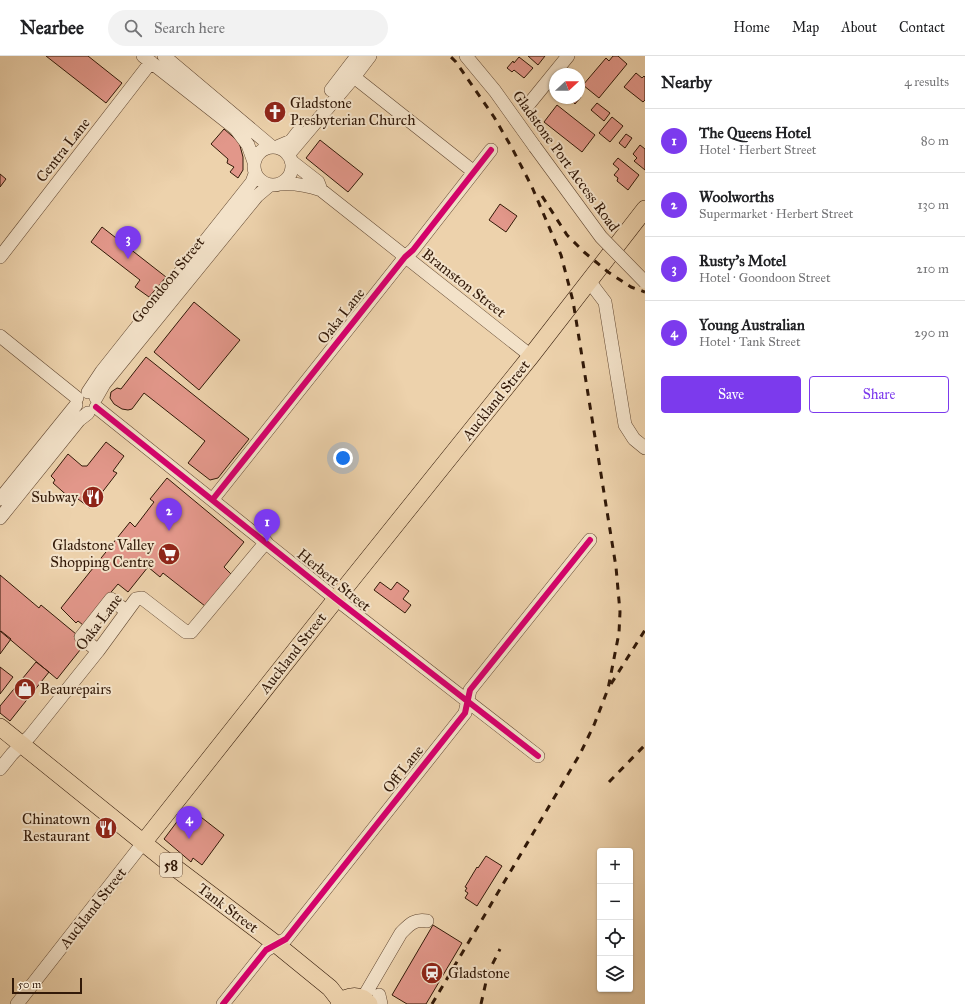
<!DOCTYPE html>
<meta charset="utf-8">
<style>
body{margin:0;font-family:"IM FELL Great Primer",serif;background:#f2f2f2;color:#202124}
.controls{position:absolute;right:12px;bottom:12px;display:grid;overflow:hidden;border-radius:4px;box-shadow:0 1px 3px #0004}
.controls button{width:36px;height:36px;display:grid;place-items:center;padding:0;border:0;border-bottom:1px solid #e0e0e0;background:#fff;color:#202124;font:20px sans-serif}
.compass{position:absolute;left:549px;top:12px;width:36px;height:36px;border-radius:50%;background:#fff;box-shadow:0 1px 3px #0004;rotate:69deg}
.scale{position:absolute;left:12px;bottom:10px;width:70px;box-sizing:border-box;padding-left:4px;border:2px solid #321908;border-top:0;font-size:11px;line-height:14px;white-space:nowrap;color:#321908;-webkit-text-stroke:3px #f3e2c9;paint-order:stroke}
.you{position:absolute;left:343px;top:402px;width:14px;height:14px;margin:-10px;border:3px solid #fff;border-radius:50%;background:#1a73e8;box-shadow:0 0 0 6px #1a73e833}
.badge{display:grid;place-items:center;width:26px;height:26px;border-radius:50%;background:#7c3aed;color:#fff;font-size:13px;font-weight:700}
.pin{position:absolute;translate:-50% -33px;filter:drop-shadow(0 1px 2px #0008)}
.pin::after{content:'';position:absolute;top:21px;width:14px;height:12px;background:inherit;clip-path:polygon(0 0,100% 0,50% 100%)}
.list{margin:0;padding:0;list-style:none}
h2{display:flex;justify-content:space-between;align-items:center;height:52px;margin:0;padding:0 16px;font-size:17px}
h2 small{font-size:13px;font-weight:400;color:#757577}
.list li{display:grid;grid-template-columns:26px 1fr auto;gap:12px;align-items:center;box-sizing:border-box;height:64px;padding:0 16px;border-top:1px solid #e0e0e0}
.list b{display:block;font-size:15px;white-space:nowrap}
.list p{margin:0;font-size:13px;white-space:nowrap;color:#757577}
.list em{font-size:13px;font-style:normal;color:#757577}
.actions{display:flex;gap:8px;padding:12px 16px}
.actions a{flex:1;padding:9px 0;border:1px solid #7c3aed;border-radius:4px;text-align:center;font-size:14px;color:#7c3aed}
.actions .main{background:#7c3aed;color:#fff}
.icon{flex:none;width:22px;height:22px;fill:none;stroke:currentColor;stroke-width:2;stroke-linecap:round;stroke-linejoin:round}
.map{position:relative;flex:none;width:645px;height:948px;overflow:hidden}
header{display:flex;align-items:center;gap:24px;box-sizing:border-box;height:56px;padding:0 20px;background:#fff;border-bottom:1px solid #e0e0e0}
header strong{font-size:19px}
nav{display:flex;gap:22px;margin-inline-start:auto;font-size:14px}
.search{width:280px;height:36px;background:#f2f2f2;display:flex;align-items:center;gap:10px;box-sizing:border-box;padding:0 14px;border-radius:22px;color:#757577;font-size:15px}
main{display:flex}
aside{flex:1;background:#fff}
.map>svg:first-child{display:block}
.building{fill:#e2978a;stroke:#321908}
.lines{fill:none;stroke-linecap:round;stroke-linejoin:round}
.minor-casing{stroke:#614731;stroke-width:14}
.major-casing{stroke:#321908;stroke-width:18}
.minor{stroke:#f3e2c9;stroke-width:13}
.major{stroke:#edd2ac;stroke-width:17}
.rail{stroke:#321908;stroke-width:3;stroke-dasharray:7 7;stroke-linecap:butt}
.minor-bridge-casing{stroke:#614731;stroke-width:14;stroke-linecap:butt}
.minor-bridge{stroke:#f3e2c9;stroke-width:13}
.cycleway-casing{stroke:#f3e2c9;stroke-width:8}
.cycleway{stroke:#d6006c;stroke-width:6}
.labels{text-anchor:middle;stroke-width:4;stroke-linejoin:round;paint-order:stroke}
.shield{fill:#f3e2c9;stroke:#6c5542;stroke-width:1}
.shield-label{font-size:14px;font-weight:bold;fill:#321908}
.poi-label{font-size:15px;fill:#321908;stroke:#f3e2c9;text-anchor:start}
.street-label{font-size:15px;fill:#321908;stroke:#f3e2c9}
</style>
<header>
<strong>Nearbee</strong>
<div class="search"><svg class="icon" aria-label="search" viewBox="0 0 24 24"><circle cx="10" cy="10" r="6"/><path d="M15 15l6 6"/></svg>Search here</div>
<nav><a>Home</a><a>Map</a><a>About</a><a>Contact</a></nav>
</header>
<main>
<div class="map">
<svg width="645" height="948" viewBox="0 0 645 948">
<rect width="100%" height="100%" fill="#edd2ac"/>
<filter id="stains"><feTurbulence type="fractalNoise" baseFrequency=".005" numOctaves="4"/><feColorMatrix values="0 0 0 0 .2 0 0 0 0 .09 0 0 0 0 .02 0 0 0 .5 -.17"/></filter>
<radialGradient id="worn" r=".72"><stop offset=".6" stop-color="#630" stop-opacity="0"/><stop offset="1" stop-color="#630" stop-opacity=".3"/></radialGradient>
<!-- building -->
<path class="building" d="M46,0H88L122,27L106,47Z
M528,0H545L538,9Z
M613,0H618L627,8L599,42L583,29L606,2L609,5Z
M519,1L533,12L524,22L514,14L512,16L507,12L513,5L514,7Z
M636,17L642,22L644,20L645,21V44L643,46L624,31Z
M579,40L581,41L575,48L569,42H579Z
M597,47L610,57L604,65L591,54Z
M557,49L595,79L582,96L544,66Z
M612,61L623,70L610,86L599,77Z
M224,73L239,86L243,101V114L238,122L230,116L234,111L227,107L228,103L211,88Z
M626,78L632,82L625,92L619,87Z
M320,84L363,118L348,136L306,102Z
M640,89L645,93V114L634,105L637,102L633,98Z
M618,102L639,119L628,134L617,125L618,122L614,119L619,113L613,108Z
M0,118L6,123L0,131Z
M500,148L517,160L506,176L489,164Z
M102,171L166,221L149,241L135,231L140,224L91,186Z
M194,246L240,284L199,334L154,296Z
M146,301L249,383L218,422L210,424L188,407L205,385L144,337L132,353L128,354L122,353L114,348L110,342L111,336L117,332L121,333Z
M106,386L124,400L113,415L117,417L90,452L74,440L71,443L53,427L55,424L51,420L68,398L82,410H87Z
M167,422L244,486L224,511L231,518L205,550L163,517L160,521L148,511L128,536L118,528L83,569L78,565L76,567L61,552L130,466L135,471L154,446L150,443Z
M0,519L39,552L41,549L76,578L74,581L84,589L57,623L0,575Z
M380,526L391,534L397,526L409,535L403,543L411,549L405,557L374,534Z
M1,575L11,583L0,598V576Z
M36,606L49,616L10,665L0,657V650Z
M0,611L13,621L0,638Z
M188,751L224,779L202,809L193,802L191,806L164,783Z
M486,800L502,810L477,850L465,842L468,837L465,835L467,832L465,831L477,811L478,812Z
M433,869L462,887L426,948H407L392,939Z"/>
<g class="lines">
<!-- minor casing -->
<g class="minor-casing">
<path id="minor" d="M143,0L236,73L248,89L254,106
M164,0L272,91
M466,0L495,35L535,91
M354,21L474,116
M331,34L357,0
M529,48L568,0
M254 110a19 19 0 1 1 38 0a19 19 0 1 1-38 0Z
M277,91L291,85L298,76
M288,99L354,21L370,0
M291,105L318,126L321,134
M280,128C296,127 307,129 321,134L531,300
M0,201L151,6
M589,225L605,246L625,369L634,383L645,392
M0,280L77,342
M88,336L102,315L252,126L255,118
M96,342L104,328L257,140L270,129
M96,351L336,543L538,700
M0,443L76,349
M213,443L405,201L413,194L491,94
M0,462L79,364L88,357
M98,595L81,581L111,543L126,555
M0,713L12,698L30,680L98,595L136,543L142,542L186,576H191L266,486
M379,939L381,948
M363,942L401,877C410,868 414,863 427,865
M17,948L143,787
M223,948L266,894L286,883L465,657L470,634L590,484"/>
</g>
<!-- major casing -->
<g class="major-casing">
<path id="major" d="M0,671L161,801L276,888L330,932L341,946
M143,787L336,543L531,300L645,153
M339,948C348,938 361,938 369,948"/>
</g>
<!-- minor -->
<use href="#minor" class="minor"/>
<!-- major -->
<use href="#major" class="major"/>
<!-- rail -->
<path class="rail" d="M542,140L567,179L584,196L608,216L631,231L645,236
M611,628L645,574
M609,726L645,689
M432,948L580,698L594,669L608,633L619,577L620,556L616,511L573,245L561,199L532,131L512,92L494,61L456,6L450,0
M481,948L488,917L500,893"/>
<!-- minor-bridge casing -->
<g class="minor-bridge-casing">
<path id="minor-bridge" d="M535,91L601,181L645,226"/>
</g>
<!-- minor-bridge -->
<use href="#minor-bridge" class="minor-bridge"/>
<!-- cycleway casing -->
<g class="cycleway-casing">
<path id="cycleway" d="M96,351L336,543L538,700
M213,443L405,201L413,194L491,94
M223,948L266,894L286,883L465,657L470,634L590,484"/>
</g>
<!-- cycleway -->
<use href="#cycleway" class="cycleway"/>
</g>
<!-- icons -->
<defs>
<g id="church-disc" transform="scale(1.15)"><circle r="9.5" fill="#8f2418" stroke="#f3e2c9"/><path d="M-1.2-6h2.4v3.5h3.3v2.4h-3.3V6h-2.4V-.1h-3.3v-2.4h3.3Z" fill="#fff"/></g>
<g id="restaurant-disc" transform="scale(1.15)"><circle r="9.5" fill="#8f2418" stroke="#f3e2c9"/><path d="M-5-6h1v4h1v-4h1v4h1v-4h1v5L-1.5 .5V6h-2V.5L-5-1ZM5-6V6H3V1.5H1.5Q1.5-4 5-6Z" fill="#fff"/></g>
<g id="supermarket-disc" transform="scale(1.15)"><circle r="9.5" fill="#8f2418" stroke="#f3e2c9"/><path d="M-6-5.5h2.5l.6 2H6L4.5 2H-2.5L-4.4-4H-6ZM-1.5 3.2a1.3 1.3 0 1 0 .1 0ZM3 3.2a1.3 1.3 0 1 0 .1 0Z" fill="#fff"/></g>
<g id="shop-disc" transform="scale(1.15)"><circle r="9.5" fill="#8f2418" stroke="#f3e2c9"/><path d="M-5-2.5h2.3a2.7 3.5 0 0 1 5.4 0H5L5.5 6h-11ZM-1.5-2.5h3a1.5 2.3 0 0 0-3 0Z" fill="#fff"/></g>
<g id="station-disc" transform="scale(1.15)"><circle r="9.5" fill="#8f2418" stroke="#f3e2c9"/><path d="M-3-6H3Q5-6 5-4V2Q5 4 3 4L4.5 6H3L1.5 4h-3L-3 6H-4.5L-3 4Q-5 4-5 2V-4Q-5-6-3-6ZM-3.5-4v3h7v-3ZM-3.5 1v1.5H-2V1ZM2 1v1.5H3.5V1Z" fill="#fff"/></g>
</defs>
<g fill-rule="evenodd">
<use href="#church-disc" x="275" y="56"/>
<use href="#restaurant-disc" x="93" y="441"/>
<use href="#supermarket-disc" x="169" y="498"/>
<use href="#shop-disc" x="25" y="633"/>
<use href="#restaurant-disc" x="106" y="772"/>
<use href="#station-disc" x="432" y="917"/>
</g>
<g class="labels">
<!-- shield labels -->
<rect class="shield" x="160" y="797" width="22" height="24" rx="3"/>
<g class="shield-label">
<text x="171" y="814">58</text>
</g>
<!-- poi labels -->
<g class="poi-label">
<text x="290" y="52">Gladstone<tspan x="290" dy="17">Presbyterian Church</tspan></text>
<text x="78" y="446" text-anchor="end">Subway</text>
<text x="154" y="494" text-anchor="end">Gladstone Valley<tspan x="154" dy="17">Shopping Centre</tspan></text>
<text x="40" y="638">Beaurepairs</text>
<text x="90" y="768" text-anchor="end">Chinatown<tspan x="90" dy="17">Restaurant</tspan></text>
<text x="448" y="922">Gladstone</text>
</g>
<!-- street labels -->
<g class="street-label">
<text transform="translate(63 94) rotate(-52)" y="5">Centra Lane</text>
<text transform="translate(566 105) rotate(54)" y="5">Gladstone Port Access Road</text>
<text transform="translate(168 224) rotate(-51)" y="5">Goondoon Street</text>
<text transform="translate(464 227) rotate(38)" y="5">Bramston Street</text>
<text transform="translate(341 260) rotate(-52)" y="5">Oaka Lane</text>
<text transform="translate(496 344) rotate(-51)" y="5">Auckland Street</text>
<text transform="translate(334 524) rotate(39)" y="5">Herbert Street</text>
<text transform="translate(99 566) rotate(-53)" y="5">Oaka Lane</text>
<text transform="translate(293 597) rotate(-52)" y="5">Auckland Street</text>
<text transform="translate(403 713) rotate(-52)" y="5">Off Lane</text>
<text transform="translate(93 852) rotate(-52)" y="5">Auckland Street</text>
<text transform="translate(228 852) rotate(37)" y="5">Tank Street</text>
</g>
</g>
<rect width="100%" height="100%" filter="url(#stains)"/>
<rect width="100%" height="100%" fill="url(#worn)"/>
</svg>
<div class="controls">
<button>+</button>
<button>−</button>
<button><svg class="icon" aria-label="locate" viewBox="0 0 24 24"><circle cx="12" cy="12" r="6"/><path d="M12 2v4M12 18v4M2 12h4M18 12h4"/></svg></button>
<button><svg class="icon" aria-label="layers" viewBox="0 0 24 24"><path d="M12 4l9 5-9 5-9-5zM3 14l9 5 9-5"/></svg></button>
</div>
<svg class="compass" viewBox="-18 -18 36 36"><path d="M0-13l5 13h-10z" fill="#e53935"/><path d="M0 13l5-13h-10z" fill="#757577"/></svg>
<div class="scale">50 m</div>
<div class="you"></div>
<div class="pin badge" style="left:267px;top:486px">1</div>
<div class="pin badge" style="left:169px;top:475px">2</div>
<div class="pin badge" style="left:128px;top:203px">3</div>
<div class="pin badge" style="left:189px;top:783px">4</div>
</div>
<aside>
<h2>Nearby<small>4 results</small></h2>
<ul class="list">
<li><span class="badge">1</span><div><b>The Queens Hotel</b><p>Hotel · Herbert Street</p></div><em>80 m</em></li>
<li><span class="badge">2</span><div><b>Woolworths</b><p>Supermarket · Herbert Street</p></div><em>130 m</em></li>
<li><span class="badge">3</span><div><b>Rusty’s Motel</b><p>Hotel · Goondoon Street</p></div><em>210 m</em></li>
<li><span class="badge">4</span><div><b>Young Australian</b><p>Hotel · Tank Street</p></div><em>290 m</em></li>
</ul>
<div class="actions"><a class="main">Save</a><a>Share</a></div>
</aside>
</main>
